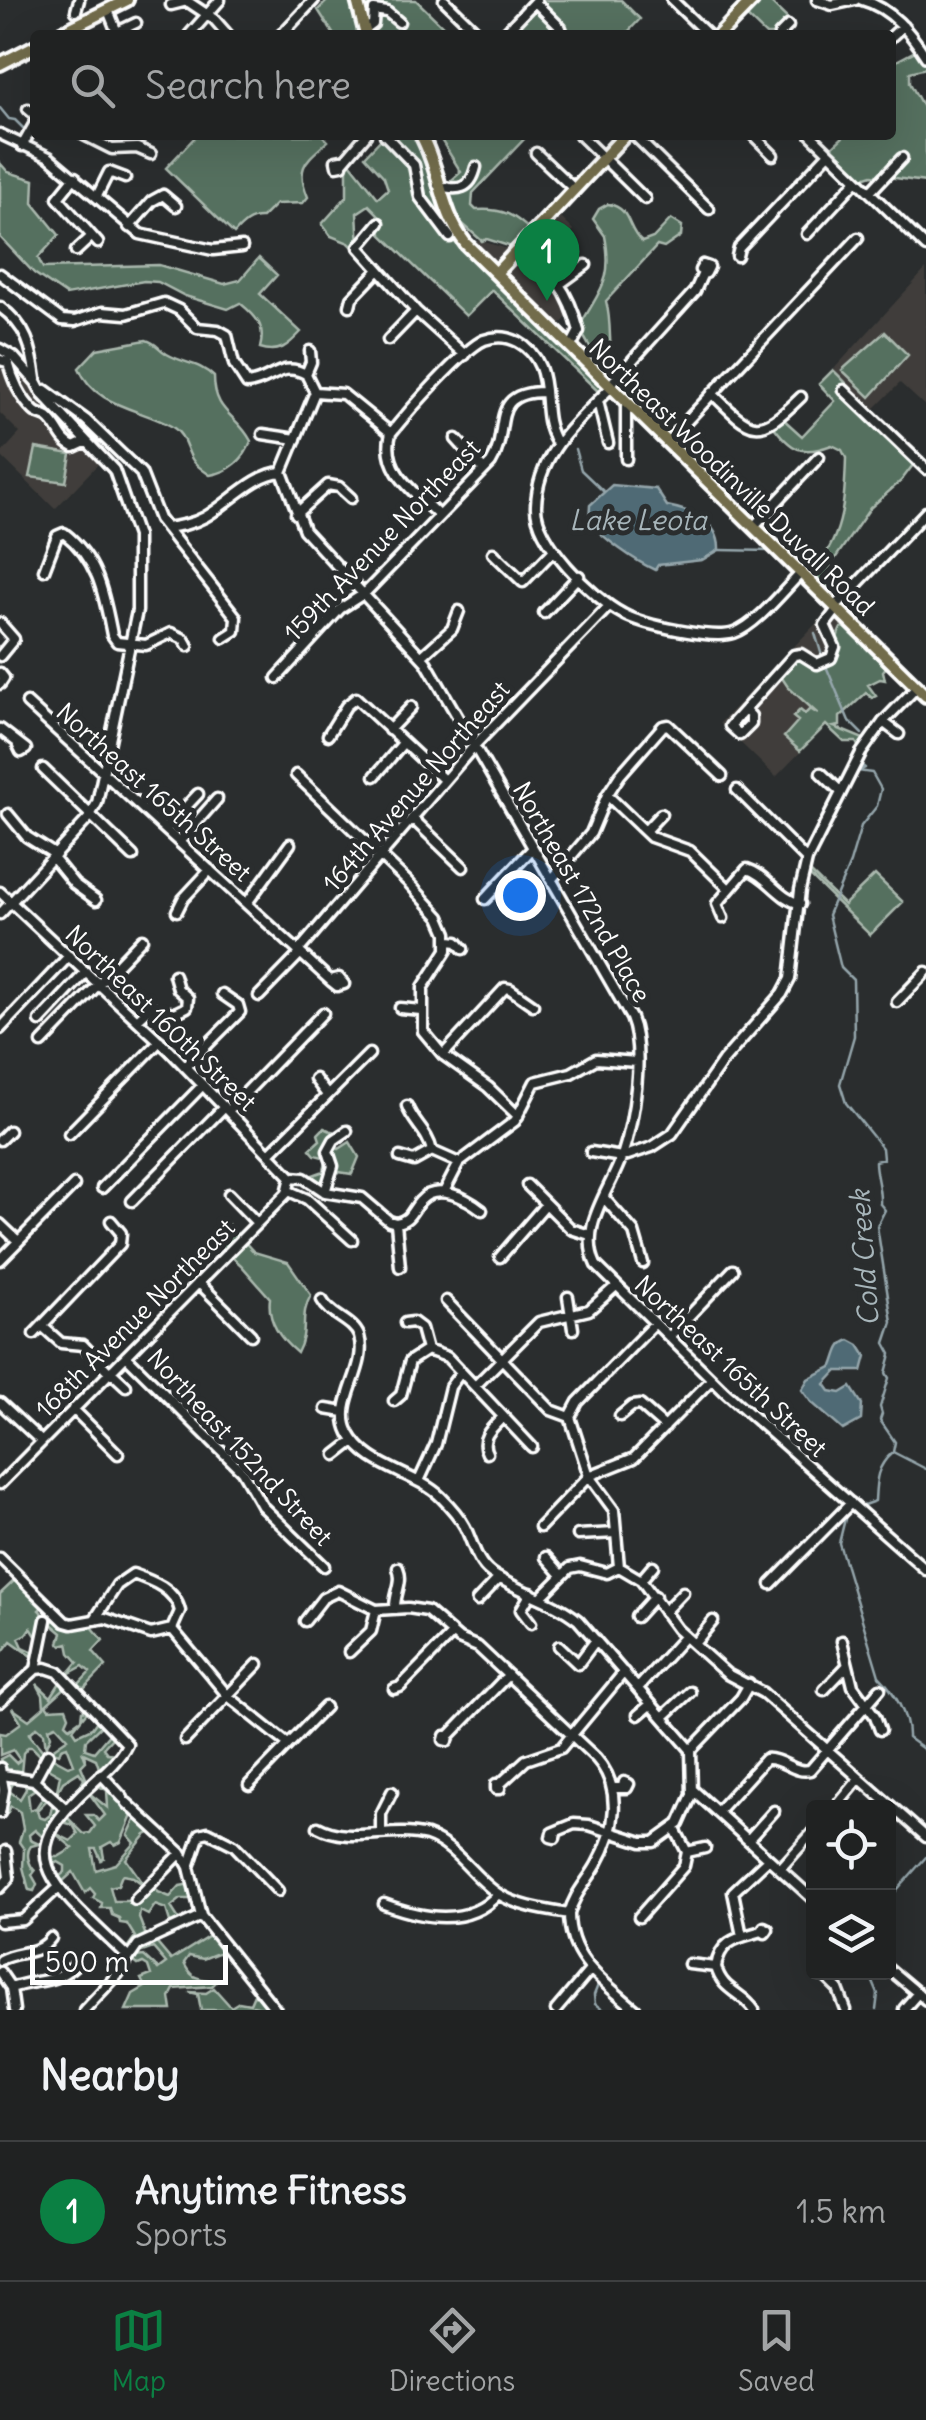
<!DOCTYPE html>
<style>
body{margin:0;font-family:Delius,sans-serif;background:#282a2a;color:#f1f3f6}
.controls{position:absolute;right:30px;bottom:30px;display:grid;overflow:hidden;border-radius:10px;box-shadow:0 10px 40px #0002}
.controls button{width:90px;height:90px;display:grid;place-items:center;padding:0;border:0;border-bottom:2px solid #3d3f40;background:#202222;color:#f1f3f6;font:50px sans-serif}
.scale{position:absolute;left:30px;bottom:25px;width:198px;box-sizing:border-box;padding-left:10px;border:5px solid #fff;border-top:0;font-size:28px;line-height:35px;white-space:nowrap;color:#fff;-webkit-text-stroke:8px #2a2d2e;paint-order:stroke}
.you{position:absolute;left:520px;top:895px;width:35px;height:35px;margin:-25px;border:8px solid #fff;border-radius:50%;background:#1a73e8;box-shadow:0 0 0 15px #1a73e833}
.badge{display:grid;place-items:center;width:65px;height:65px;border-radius:50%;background:#0b8043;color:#fff;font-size:32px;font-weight:700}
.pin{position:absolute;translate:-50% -82px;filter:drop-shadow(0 2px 5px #0008)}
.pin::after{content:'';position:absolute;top:52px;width:35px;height:30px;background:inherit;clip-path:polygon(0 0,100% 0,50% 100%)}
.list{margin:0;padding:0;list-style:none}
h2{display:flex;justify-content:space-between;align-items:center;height:130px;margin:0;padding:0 40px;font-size:42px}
h2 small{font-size:32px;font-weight:400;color:#a2a4a5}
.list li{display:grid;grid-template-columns:65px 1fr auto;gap:30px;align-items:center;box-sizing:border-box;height:140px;padding:0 40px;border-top:2px solid #3d3f40}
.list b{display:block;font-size:38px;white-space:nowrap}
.list p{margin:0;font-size:32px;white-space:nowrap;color:#a2a4a5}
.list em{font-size:32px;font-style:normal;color:#a2a4a5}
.icon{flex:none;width:55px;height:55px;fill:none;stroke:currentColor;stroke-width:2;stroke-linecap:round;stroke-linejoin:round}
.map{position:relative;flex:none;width:926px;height:2010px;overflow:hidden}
.search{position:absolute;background:#202222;box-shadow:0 10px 40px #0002;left:30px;right:30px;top:30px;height:110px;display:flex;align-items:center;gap:25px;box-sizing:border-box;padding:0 35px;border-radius:10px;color:#a2a4a5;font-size:38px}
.sheet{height:270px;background:#202222}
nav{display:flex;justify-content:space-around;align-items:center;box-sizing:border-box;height:140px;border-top:2px solid #3d3f40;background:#202222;font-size:28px;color:#a2a4a5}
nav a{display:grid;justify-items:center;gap:5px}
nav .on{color:#0b8043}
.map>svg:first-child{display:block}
.built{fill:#403e3b}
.green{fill:#55705e;stroke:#aab8ae;stroke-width:2.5}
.water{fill:#4f6b74;stroke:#95a6ac;stroke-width:2.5}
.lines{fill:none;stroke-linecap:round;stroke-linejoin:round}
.stream{stroke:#95a6ac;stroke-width:2.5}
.minor-casing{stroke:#fff;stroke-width:15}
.major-casing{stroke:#fff;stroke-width:18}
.minor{stroke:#2a2d2e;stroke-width:8}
.major{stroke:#726c4b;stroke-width:10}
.labels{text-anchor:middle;stroke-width:10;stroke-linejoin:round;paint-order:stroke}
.street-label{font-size:25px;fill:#fff;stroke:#2a2d2e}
.water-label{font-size:28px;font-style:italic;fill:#a7b5ba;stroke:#2a2d2e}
</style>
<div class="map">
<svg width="926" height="2010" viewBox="0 0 926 2010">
<rect width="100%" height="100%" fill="#2a2d2e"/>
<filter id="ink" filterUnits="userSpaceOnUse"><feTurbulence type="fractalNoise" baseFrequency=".01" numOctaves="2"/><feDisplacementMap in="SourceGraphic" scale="20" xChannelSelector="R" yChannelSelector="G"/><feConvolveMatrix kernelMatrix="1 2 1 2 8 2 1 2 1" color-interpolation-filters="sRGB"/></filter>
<g filter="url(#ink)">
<!-- built -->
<path class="built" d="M556,213L573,230L563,241L567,247L564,254L572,265L561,278L525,247Z
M478,240L508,249L537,263L551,276L570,314L558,327L474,246Z
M926,269V407L900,383L874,409L833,370Z
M0,352L17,365L25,378L100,462L55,509L0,455L20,433L0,413Z
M836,603L892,658L776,777L720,723Z"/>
<!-- green -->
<path class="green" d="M328,0H416L452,35H334L318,10Z
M536,0H621L640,19L625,35H503Z
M754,0H768L792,23L779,35H766L742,12Z
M921,48L926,57V68L910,72V83L926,113V182L872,175L857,180L828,151L845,135H891V64Z
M197,135H322L328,141C306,161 295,166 308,197L303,203L276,204L262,218C250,217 242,225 234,234L166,168Z
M385,135H421L445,186L461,172L438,135H528L473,193L472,206L476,210C502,208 514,214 533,233L518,249L487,239L482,241L456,218V230L607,376L584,337L582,322C602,287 613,279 605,236L593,219L599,209L608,204C632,208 626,229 642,242L653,238L671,219L682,226L681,236L664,248L657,246L606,301C613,327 607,352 615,377L602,395L492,290L466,316L381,234L378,214L369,205L357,213L359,246L363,253H359L349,243L331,236L322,224L347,196V159L378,198L388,189L384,177L365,156Z
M0,163L8,172L34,180L33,203L59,235L38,258L43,268L159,265L224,284L240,280L259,258L277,275L260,294L301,332C288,346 279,354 260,348C266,326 257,317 240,303L228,309L185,296L158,282L144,281L66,295L34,273L0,237Z
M885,332L908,355L870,397L842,370Z
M146,340C157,343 158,349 167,354C184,364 199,362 214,377C214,413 237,414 251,441C245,459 230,472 210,475C204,471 196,466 192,459C185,447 185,434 171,426C139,408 95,407 79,368L97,349Z
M833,370C864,399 886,431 916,461L901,481L870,508L832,563L827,579L831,599L801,570V564H818C844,534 845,496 846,458L842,450L832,445C802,456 791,451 772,424L781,417L802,436L835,401L819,384Z
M36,448L71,454L66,482L30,477Z
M849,625L888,665L883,671L885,680L880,679L868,685L876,696L872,698L866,693L840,717V726L834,727L866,740L858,746L856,742H844L826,725L800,751L784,737L798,721L793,717L800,710L805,714L810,709L818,714L788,687L780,675L789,662L799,660L814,668C841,661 831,647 841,628Z
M809,871L844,905L875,875L903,902L870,935L808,874Z
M324,1128L336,1133L331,1145L339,1149L350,1142L359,1157L352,1174L332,1171L325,1192L313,1184L310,1176L324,1171L326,1162L323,1157L315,1155L310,1149L320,1140L318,1134Z
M227,1223L254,1252L288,1262L311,1295C298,1318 310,1329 297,1353C280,1339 267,1321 270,1298L241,1265L209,1236Z
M16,1579L43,1606L39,1610L46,1617L40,1642L31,1628L27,1634L19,1638L23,1647L36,1653L35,1658L11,1641L0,1655V1594Z
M55,1617L93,1628L103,1640L93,1651L106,1666L83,1690L78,1685L90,1672L83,1666L68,1674L78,1662L70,1653L68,1643L61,1645L59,1643L62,1633L49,1622Z
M61,1681L67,1686L46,1705L49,1709L66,1708L69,1716L66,1723L70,1727L81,1719L82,1711L90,1708L73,1729L77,1735L92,1728L99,1718L104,1723L86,1740L85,1749L94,1752L112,1731L114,1736L103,1748L107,1753L117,1754L100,1771L96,1759L83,1753L86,1761L81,1766L88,1783L76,1795L84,1779L79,1772L63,1782L56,1795L60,1775L46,1767L53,1758L68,1766L74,1764L67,1746L61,1748L59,1754L53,1752L55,1747L68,1738L56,1725L49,1728L51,1736L46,1748L44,1733L37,1727L29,1734L43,1751L40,1755L32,1747H28L23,1753L21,1773L5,1771L0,1759L8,1755L16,1763L20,1760L13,1750L0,1755V1733L6,1734L21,1723L12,1708L29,1720L44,1707L43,1695L37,1684L51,1697Z
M9,1778H16L9,1791L20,1799L26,1789L24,1782L38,1787L28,1794L30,1810L36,1808L45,1794L49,1798L37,1810L39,1817L45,1819L50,1815L53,1802L61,1810L44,1838L35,1830L29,1835L30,1840L39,1844L31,1846C25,1853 29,1865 35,1871L32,1875L37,1884L34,1891L29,1890L23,1867L24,1849L19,1842L23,1829L20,1812L11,1806L7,1814L2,1816Z
M102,1782L133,1813L121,1842L115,1845L111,1842L102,1847L104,1858L101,1860L96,1849H92L96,1870L116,1864L135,1843L128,1835L136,1818L154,1831L146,1835L126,1859L145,1886L133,1877L122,1875L118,1885L110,1887L114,1901H130L135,1904L165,1873L167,1875L155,1887L158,1892L170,1897L180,1886L191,1884L194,1899H181L171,1907L180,1921L171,1925L166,1909L155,1905L148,1915L140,1911L139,1918L146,1936L129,1953L126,1949L135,1937L127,1924L120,1923L119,1918L112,1915L110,1908H101L102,1903L93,1898L95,1894L90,1888L85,1893L73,1872L60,1884L56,1879L65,1872V1866L58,1862L51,1865V1857H58L73,1848L55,1833L71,1841L78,1834L73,1825L60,1821L65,1815L84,1834L90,1833L95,1826L86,1815H93L99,1821L105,1815L89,1793L108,1808L107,1790L96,1785Z
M208,1937H212L223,1951L203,1959L189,1956L184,1963C191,1979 198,1978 213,1981L215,1983L212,1986L174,1989L170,1997L172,2010H126L133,1994L145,1987L141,1979L151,1975L148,1966L143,1963L138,1965L133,1961L135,1957L144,1956L158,1969L166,1963L153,1948L142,1952L140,1949L154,1940L171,1960Z
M214,1988L231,2007L239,2002L250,2004L256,1990L267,2009L253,2006L249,2010H201L198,1994L189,1992L206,1993Z"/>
<!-- water -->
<path class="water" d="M612,485L656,489L667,506C689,510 720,521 719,550L702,560L658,565L655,570C633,560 603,538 589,522L590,505Z
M850,1340L859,1345L866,1356L862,1371H837L825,1384L830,1391L841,1393L851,1387L862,1404L861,1420L843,1430L811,1402L802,1390L808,1379L833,1366C838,1355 837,1344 850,1340Z"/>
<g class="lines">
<!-- stream -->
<path class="stream" d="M0,108L9,119L15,120L23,128
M575,449L581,470L603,491
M719,550L771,551
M815,633L823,659
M826,666L849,721L862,734
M863,756L861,765L865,768L858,771L872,773L881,789L877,806L861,826L850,863L828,915L841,968L853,980L854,1036L840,1084L846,1103L882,1148L883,1159L875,1161C875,1176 881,1188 880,1204L885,1210L877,1226L892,1322L885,1343L891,1354L886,1373L889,1378L880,1407L882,1414L880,1420L895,1442L893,1452
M893,1452L926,1469
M858,1507L875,1501C876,1481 876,1467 892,1453
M851,1510L846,1515L839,1543L879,1676C894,1691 909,1716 908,1738L926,1751
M888,1900L926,1857
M598,1985L594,1995L595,2004L603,2010
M876,2010L878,1994L873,1982L880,1972"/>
<!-- minor casing -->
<g class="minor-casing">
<path id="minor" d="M444,0L480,35
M672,0L708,35
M817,0L832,5L855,0
M862,0C891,8 910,32 926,57
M535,2L561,28L563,35
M171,5L187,1L214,19L228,35
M108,10L118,35
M76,11L79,0
M365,30L373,24L374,10L387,12L399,22
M117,32L136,23
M189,35L220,0
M281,35L314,0
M503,35L536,0
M779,35L788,26
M891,37L903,26
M28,109L35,115
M0,134L49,157L140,234L213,250L242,247
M84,135L112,149L137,148L151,154
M385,135L414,165L420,197L450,237
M580,135L645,199
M634,135L709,209
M753,135L773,155
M811,135L926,247
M22,146L35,123
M536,153L574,189
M341,160L342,165L337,166L336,161Z
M343,162L366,135
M75,177L58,198L98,243
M438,185C458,192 471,189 476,167
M870,192L902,158
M97,196L109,172L125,178
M379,223L359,247L416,311L465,355
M129,227L152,201L163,195L176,206
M807,234L857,180
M518,249C553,269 569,292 579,331L571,346
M76,251L91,237
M737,256L739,248L829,153
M703,265L709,267L706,273L700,270Z
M0,274L62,320L75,321L102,312L126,314L164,303L179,310L197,328L218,330L227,335L234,364L247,384C271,382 281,360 306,374
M560,284L586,265
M350,306L352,298L378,271
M0,307C27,326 32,348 36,379
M388,340L416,311
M0,349L14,357L36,382L43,395L114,470L137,536V611L97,803L88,819L0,914
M0,360L8,362C12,379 21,399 34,411C38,415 44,415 48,418C59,427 60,441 74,447L85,442
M306,374L311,362L310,351
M610,385L695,291L703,273
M612,386C578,422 538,451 536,505C534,540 593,599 623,614C643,625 713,640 734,633C756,626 785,589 802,572
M45,390L86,420L141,473L159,519L236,617L235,631L224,638
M844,390L926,469
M315,392L343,394L391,433
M712,393C753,434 758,439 801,397
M598,401L608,443
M626,401V459
M391,433C407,413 463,349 484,340C509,331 531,345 540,367C550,392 541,417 556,442
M391,433C381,471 415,492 439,516
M263,434L296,439
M456,439L484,470
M668,441L858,238
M282,472L304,530L426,662L631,1018C645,1052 634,1120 622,1156C610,1191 578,1227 596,1265L725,1392L926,1570
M282,472L315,392L306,374
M296,514L328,485L339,487L351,498
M755,525L819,457
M166,528C180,526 192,524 205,517C228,504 256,473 282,472
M493,553L523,582L553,551
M44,570L57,536L64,533C99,560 104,595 112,635L117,642L146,645L171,633L184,639L188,646
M836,606L926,512
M544,613L579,576
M0,623L14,639L0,656
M422,656L452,629L459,611
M0,673L4,678L0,684
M277,678L340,609L365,593L491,463C511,431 487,392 544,392
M27,703L332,982L337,986L344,984L339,978L331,980
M745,710L751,716V724L740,735L730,726L794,655L801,654L817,664L831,658L835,647L825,625L838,608
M883,722L899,734
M0,729L26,749L21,752L18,746
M389,730L411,707
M328,735L346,706L356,698L444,780
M43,769L133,856
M821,773L841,792
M296,775L408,882L440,917L447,933V950L423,987V1031L443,1055L488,1087L518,1116
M375,776L403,743
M737,790L807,860
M607,795L651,837L690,851L728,888
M8,814L27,837L56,855
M412,818L463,867
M166,828L198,794
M645,831L661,814
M180,841L217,799
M53,858L74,884L96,900
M552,879L591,833L607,795L620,775L663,726L668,725L722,776
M0,892L170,1051L291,1177
M485,899L533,848
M247,903L290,844
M177,911L183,899L210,870
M723,918L717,904L747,869C767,875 778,898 800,904
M449,941L457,942L463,949
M259,996L298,956L300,949L474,746L609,606
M897,1002L926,972
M400,1008L421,1010
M137,1020L150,1008L175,1013L187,1007L188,998L178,989L174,975
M40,1021L86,972
M0,1029L69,956
M42,1043L142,939
M443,1055L505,988L510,989L533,1005
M185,1067L240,1012L238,1005L222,994
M315,1079L327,1095
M407,1106C413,1123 428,1132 432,1151L459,1163
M229,1110L323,1013
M69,1134L160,1041
M0,1140L9,1131
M591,1152L622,1157L652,1147L672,1134L723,1061L782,994L790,979L800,890L807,860L861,753L883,722L917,687
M270,1153L369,1054
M400,1157L414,1161L432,1151
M291,1177L304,1178L325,1192L362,1198L389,1221L396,1223
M527,1185L571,1229L590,1235
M102,1188L203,1085
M289,1191L307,1199L352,1240
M325,1192L333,1166L328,1151L334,1140L347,1131
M444,1192L459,1163L515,1121L535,1082L571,1073L596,1059L637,1062
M229,1194L257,1223
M604,1198L634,1232L643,1263
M132,1201L224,1107
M396,1223C411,1220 411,1211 420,1201C436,1182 467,1198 482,1210
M396,1223L400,1267
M0,1224L18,1241
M500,1257L546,1204
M0,1260L74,1185
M198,1282L251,1335
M568,1297L573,1329
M322,1300C330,1316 353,1320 359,1336C369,1369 333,1402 349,1433C367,1468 415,1472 441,1497C450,1506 459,1516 465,1527C473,1543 476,1562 491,1573C518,1592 552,1599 578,1620L691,1750L692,1795L679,1824L654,1842H642L589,1825L574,1824L552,1833L551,1837L555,1838L556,1833
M446,1301L551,1410L570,1417L589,1476L614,1510L619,1567
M405,1323L413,1322L421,1328L427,1350L447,1357L532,1447
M42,1326L61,1343L83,1345L109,1372
M34,1334L120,1244L121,1233L111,1221
M669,1337L733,1270
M126,1356L242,1471L262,1506L324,1566
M110,1371L126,1386
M475,1386L539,1322L589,1310L616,1286
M394,1401L401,1395L410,1361L427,1350
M0,1403L41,1441
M73,1409L118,1454
M326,1409L344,1412
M620,1416L632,1406L640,1405L665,1427
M570,1417L578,1402L655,1323
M487,1453C479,1438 493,1427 503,1417
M336,1455L354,1441
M419,1481L436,1444L450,1387L461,1372
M0,1484L287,1193L291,1177
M540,1527L589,1476L634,1458L712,1379
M578,1535L616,1533
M546,1557L561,1574
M0,1558L65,1622L72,1624L105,1618L151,1634L172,1629
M619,1567L641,1580L677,1629L727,1674L763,1693L926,1837
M641,1580L653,1566
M771,1584L851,1503
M541,1597L570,1568L580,1566L607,1573L619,1567
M477,1601L499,1578
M395,1609C394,1594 404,1582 398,1568
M664,1612L683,1592
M636,1617L655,1596
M95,1619L117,1585L133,1574C153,1581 175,1589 180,1611L172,1629
M305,1621L323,1598L338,1591L376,1610L408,1608L427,1611L459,1639L478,1647L596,1758C623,1788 616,1831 597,1864C587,1882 574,1894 569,1914
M531,1623L521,1610L531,1593
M172,1629L228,1696L288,1744
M842,1641L853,1686L875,1716L880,1730
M694,1644L713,1621
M559,1646L578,1664L596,1640
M349,1652L371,1631L376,1610
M36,1669L46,1668L58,1672L127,1744C118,1763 95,1780 80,1795C35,1840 34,1864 79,1910C95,1926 112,1942 129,1958
M638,1688L685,1636
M394,1689L400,1687L452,1634
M824,1690L847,1666
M0,1702L36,1669L46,1620
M638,1715L651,1704
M663,1717L690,1692
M449,1736H445L444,1740L448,1741L449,1736L508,1675
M185,1740L258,1664
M691,1750L741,1698L749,1684
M0,1768L4,1790L0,1813
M101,1774L123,1798
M3,1775L34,1780L66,1809
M34,1780L48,1754
M500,1784H496V1789H500V1784L526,1760L561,1748L624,1672
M249,1785L325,1707
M613,1788H627L629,1784L624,1782L623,1786
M693,1790L814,1900
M127,1803L181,1853L189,1867L201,1916L276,2010
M835,1808L859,1779
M717,1812L765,1759C781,1757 794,1774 810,1770L880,1689
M318,1827C351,1845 391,1826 427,1836C457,1846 474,1879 500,1895C521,1907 546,1910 569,1914C569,1960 604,1982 636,2010
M675,1829L687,1852
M381,1832V1814L392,1792
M748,1840L774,1811
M687,1852L705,1848
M189,1867L200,1834L208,1832L234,1845L278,1891
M780,1869L814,1831
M0,1888L9,1878L6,1851
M135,1900L181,1853
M384,1904C422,1918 468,1928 498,1894
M639,1917L684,1866L687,1852
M0,1922L23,1920L58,1888
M742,1936L733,1892L768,1859
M0,1960C18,1950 38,1956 51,1938
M689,1964L716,1967
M716,1967C720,1939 739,1938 762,1931L764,1927L768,1929L765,1933L762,1931
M716,1967C722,1991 742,1992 754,2010
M888,1968L926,2000
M0,1972L11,1988L14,2010
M821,1972L838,1989L846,2010
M11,1988C38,1978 52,1986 76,1964
M904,2009L918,1993
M84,2010L118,1974L138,1945L201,1916
M556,2010L590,1970"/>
</g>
<!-- major casing -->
<g class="major-casing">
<path id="major" d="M357,0L366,35
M57,35L127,0
M719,35L753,0
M0,64L35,46
M421,135C441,171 440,211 466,244L926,696
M496,273L625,135"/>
</g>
<!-- minor -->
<use href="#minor" class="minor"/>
<!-- major -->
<use href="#major" class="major"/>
</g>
</g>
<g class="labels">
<!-- street labels -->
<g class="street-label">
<text transform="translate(732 477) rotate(44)" y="9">Northeast Woodinville Duvall Road</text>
<text transform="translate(382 540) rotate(-46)" y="9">159th Avenue Northeast</text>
<text transform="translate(416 786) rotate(-49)" y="9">164th Avenue Northeast</text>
<text transform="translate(154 792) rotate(42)" y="9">Northeast 165th Street</text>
<text transform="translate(582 892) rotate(60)" y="9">Northeast 172nd Place</text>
<text transform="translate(161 1018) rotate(44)" y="9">Northeast 160th Street</text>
<text transform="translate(135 1318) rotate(-45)" y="9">168th Avenue Northeast</text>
<text transform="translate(731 1366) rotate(43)" y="9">Northeast 165th Street</text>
<text transform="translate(240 1447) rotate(47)" y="9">Northeast 152nd Street</text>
</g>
<!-- water labels -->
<g class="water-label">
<text x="638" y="530">Lake Leota</text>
<text transform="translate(864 1258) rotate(-94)" y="10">Cold Creek</text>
</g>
</g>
</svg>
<div class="controls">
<button><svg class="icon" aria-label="locate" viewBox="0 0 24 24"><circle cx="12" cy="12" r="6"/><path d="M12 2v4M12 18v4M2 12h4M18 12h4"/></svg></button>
<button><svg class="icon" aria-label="layers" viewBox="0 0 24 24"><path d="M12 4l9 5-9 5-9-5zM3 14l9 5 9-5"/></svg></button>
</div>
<div class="scale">500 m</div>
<div class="you"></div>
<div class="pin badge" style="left:547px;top:301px">1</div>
<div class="search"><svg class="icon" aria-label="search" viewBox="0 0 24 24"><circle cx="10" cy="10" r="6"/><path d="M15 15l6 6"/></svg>Search here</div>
</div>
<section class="sheet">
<h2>Nearby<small></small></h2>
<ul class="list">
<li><span class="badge">1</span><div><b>Anytime Fitness</b><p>Sports</p></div><em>1.5 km</em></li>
</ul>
</section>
<nav>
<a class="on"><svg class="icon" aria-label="map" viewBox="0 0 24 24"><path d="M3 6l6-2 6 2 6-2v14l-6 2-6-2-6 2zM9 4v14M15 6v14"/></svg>Map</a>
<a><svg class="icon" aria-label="directions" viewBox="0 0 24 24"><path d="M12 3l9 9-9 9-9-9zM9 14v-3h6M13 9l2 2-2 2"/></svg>Directions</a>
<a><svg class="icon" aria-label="saved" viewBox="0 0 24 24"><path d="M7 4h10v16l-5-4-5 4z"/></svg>Saved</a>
</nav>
